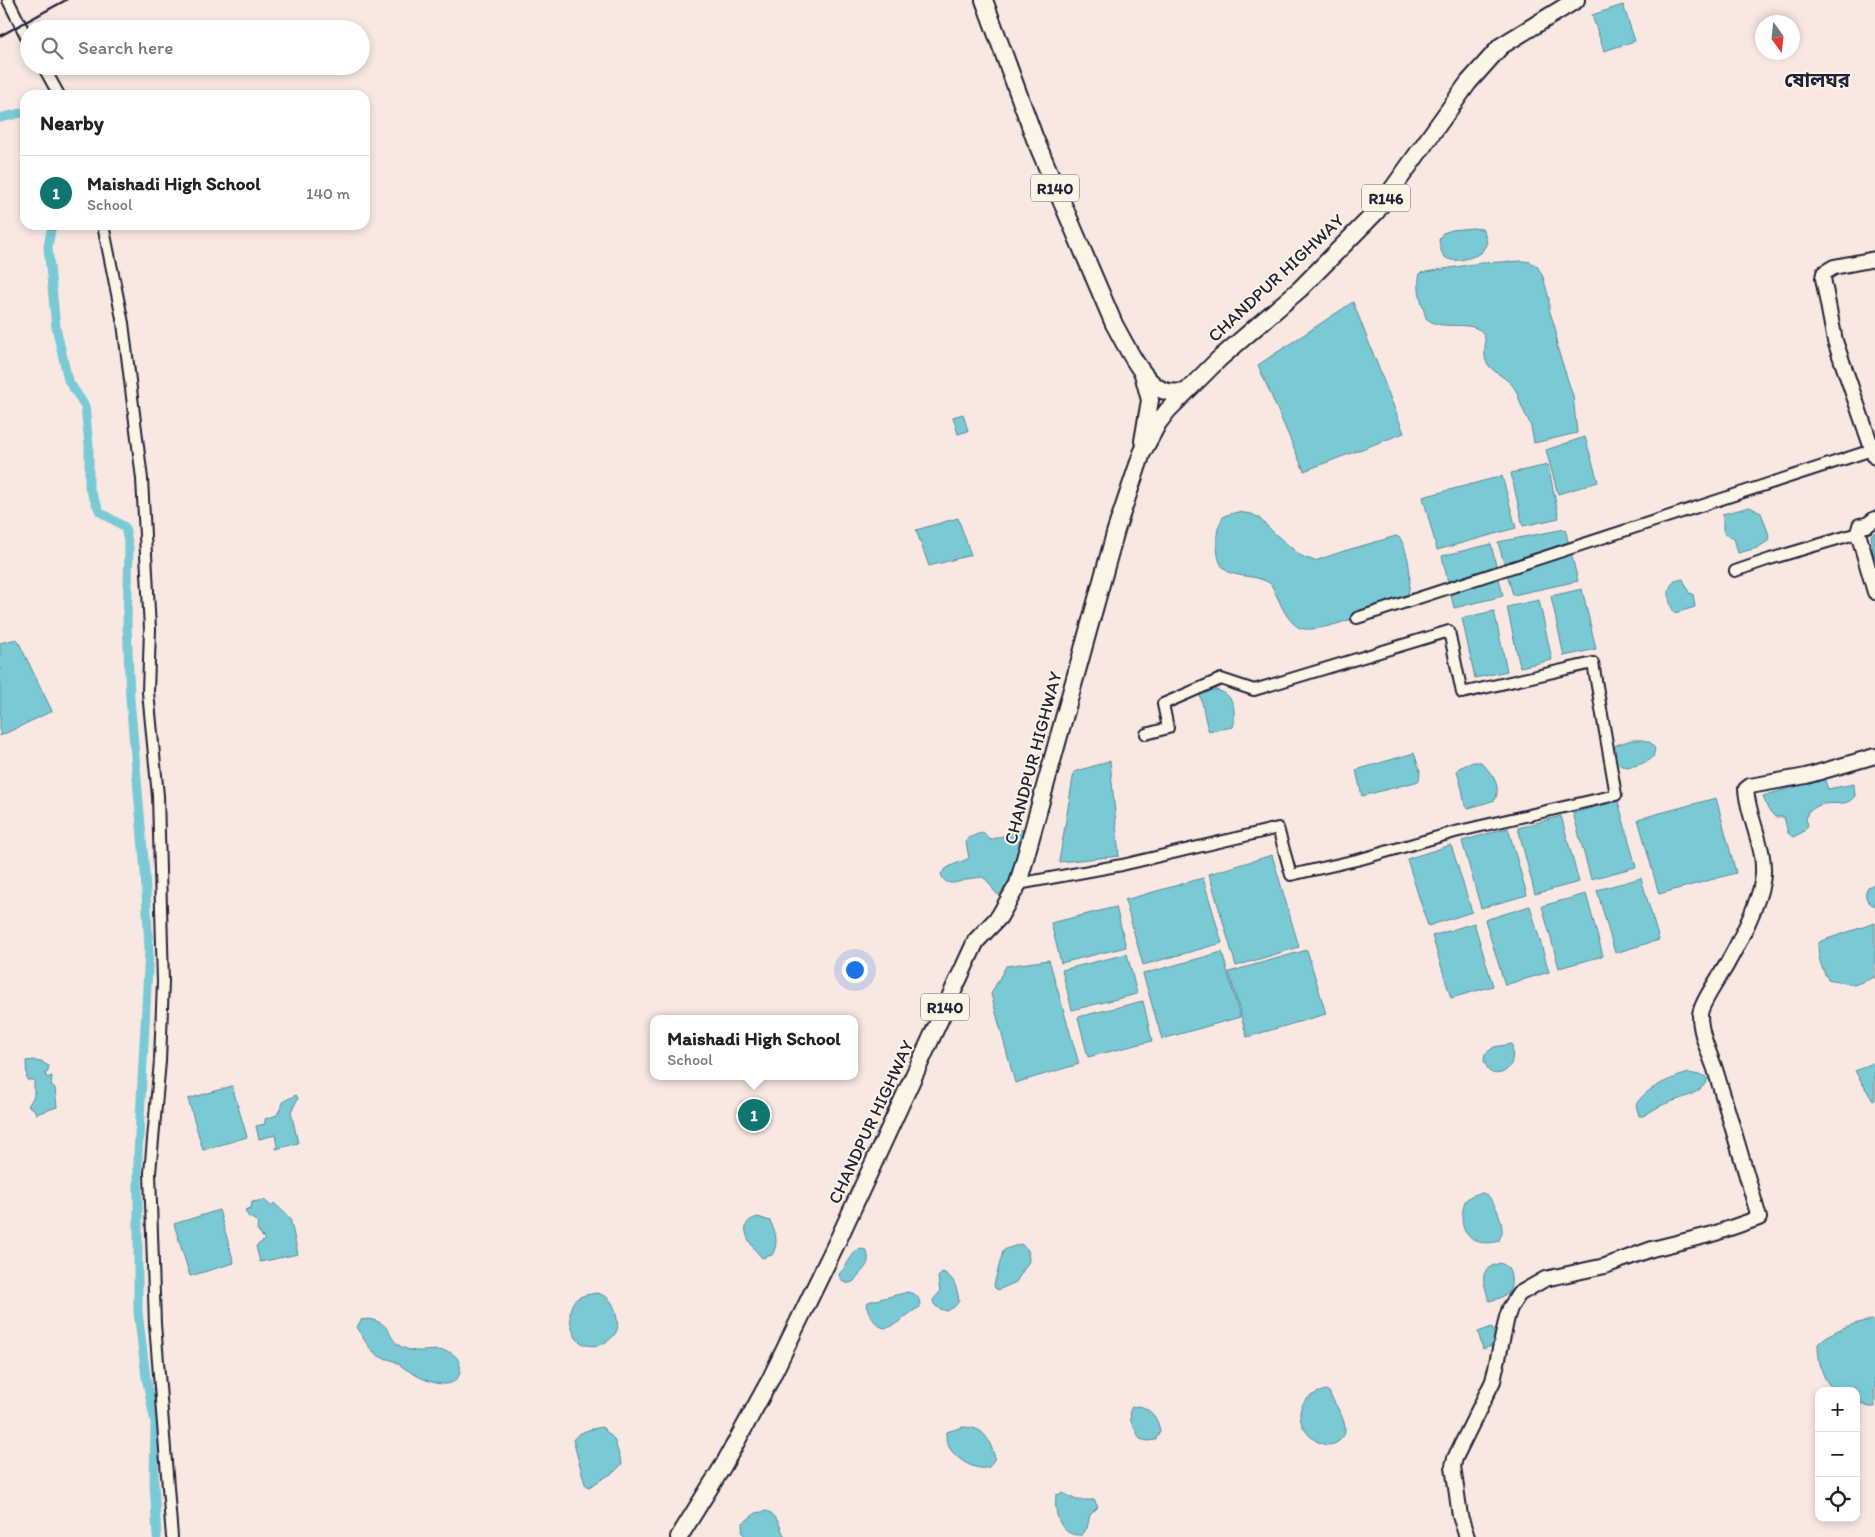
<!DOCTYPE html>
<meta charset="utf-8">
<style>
body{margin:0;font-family:Itim,"Noto Sans Bengali",sans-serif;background:#f2f2f2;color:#222}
.controls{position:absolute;right:15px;bottom:15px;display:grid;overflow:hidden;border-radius:10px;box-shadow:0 2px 8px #0003}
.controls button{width:45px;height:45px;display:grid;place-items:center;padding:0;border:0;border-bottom:1px solid #e0e0e0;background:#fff;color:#222;font:25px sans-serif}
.compass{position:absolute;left:1755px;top:15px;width:45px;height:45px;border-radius:50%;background:#fff;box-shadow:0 2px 8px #0003;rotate:165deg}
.you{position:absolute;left:854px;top:969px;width:18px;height:18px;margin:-12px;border:4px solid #fff;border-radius:50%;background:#1a73e8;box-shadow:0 0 0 8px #1a73e833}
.badge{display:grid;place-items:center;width:32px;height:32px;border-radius:50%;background:#0f766e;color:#fff;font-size:16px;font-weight:700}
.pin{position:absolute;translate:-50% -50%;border:2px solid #fff;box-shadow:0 1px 5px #0006}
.popup{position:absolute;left:650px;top:1015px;width:208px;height:65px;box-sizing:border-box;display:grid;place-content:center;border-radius:10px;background:#fff;filter:drop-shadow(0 1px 4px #0005);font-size:16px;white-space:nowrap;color:#767676}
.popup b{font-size:19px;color:#222}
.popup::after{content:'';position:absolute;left:50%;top:100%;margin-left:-10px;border:10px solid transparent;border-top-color:#fff}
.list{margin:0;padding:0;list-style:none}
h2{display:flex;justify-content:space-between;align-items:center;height:65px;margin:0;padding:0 20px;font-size:21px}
h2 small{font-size:16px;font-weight:400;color:#767676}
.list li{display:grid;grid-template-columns:32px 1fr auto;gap:15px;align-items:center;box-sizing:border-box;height:75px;padding:0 20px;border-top:1px solid #e0e0e0}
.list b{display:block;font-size:19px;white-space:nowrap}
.list p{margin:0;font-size:16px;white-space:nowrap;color:#767676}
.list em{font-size:16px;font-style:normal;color:#767676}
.icon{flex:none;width:28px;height:28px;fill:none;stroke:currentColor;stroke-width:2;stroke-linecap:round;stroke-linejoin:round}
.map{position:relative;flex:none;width:1875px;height:1537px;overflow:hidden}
.search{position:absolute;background:#fff;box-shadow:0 2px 8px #0003;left:20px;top:20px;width:350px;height:55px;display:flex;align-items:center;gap:12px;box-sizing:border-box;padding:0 18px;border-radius:28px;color:#767676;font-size:19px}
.panel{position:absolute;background:#fff;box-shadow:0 2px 8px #0003;left:20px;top:90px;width:350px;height:140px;border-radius:15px}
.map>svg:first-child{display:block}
.water{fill:#7acad6;stroke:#578798}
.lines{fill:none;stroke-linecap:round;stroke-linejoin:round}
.canal{stroke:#7acad6;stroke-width:9}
.street-casing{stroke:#22223b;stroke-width:14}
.secondary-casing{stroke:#22223b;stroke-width:18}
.primary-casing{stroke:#22223b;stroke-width:20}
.street{stroke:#fcf5e5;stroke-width:10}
.secondary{stroke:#fcf5e5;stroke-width:14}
.primary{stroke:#fcf5e5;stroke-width:16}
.rail{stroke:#22223b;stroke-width:2.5}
.labels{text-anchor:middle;stroke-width:4;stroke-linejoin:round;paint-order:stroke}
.shield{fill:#fcf5e5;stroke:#63616e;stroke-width:1}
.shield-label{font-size:16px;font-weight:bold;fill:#22223b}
.street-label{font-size:18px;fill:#22223b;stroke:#fcf5e5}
.quarter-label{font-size:20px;font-weight:bold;fill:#22223b;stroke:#fcf5e5}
</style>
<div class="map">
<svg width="1875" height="1537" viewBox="0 0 1875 1537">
<rect width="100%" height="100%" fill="#f8e8e1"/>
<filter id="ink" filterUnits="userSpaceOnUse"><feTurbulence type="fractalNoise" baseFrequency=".02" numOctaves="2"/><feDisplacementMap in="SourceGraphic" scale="10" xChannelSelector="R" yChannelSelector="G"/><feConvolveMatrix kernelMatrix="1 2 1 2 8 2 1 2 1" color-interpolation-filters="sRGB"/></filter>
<g filter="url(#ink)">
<!-- water -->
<path class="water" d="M1623,5L1635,41L1604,51L1592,15Z
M1472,228L1482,229L1484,231L1487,243L1481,253C1473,257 1455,264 1446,258C1441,255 1440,246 1439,240L1443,233L1452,230Z
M1523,261L1530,262L1537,266L1543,277L1549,299V309L1556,331L1557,347L1573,396L1577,433L1534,443C1533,437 1532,430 1530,424C1528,418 1524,413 1522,407C1519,401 1519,394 1515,389C1509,378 1494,374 1487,363C1481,353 1491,335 1478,329C1462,321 1440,331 1426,318C1422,303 1416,288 1420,273L1480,263Z
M1353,302L1404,433L1304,471L1258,365Z
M963,414L968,431L958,434L953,417Z
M1585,437L1598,482L1558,494L1546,450Z
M1548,465L1559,518L1523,526L1511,473Z
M1502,476L1516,528L1437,550L1423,497Z
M1750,507L1761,513L1769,535L1768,541L1757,548L1738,553L1734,538L1725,534L1723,530V514Z
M1237,512L1252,514L1259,518L1274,533L1301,556L1315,561L1344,551L1396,536L1400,538C1409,554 1413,580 1407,597C1389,605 1314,638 1298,627C1283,617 1279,597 1270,583C1245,569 1218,586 1217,545C1216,534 1218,525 1224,516Z
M958,518L971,555L929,566L916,530Z
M1565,529L1578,581L1513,595L1498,542Z
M1875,532V571L1871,535Z
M1491,544L1503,596L1454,608L1442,556Z
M1683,579L1689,593L1693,594L1695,607L1675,613C1669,606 1665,588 1675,581C1677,580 1680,580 1683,579Z
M1582,589L1596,649L1564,656L1551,596Z
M1539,600L1552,660L1520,667L1507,607Z
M1494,611L1507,671L1475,678L1462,618Z
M17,639L52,711L0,736V643Z
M1207,689C1222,690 1232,694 1234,710C1234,716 1235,722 1233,727L1209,731C1204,719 1204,707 1200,696L1203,690Z
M1632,740H1643L1651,743L1655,749C1654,751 1654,756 1653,757C1650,761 1643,763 1638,765C1622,769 1615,767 1613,749L1616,745Z
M1414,753L1420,771L1419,781L1362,796L1356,770Z
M1110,761L1119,856L1059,862L1074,772Z
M1473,762H1481C1491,773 1502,784 1495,800L1469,808L1465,806L1462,789L1457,771L1459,768Z
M1824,778L1828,789L1854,784L1855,796C1847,807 1835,802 1823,804C1818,805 1813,809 1808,811L1806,819L1808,825L1803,832L1793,837L1788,833L1784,817H1775L1768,809L1763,796Z
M1716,798L1736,873L1659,894L1638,819Z
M1618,801L1636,867L1591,879L1573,813Z
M1561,816L1579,882L1535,894L1518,828Z
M1508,828L1527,895L1481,908L1462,841Z
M1024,829C1020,848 1013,881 999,895C992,892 991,881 982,877C976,878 970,878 965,880C955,883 945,887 941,874C948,864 959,864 969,858L966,842L968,838L983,832L990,840Z
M1451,845L1472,912L1428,926L1407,859Z
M1272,855L1299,947L1236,966L1209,874Z
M1203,878L1222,943L1143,965L1125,900Z
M1641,878L1659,940L1615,953L1597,890Z
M1875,884V906C1866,902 1863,895 1868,887Z
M1586,894L1603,956L1559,968L1542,906Z
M1530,906L1549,972L1505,985L1485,920Z
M1116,907L1126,947L1061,963L1051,923Z
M1474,923L1493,986L1451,998L1432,936Z
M1875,923V977L1854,985L1828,979C1821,969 1818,956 1818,944L1821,941Z
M1307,950L1326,1014L1247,1037L1229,972Z
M1222,952L1240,1017L1162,1039L1143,974Z
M1127,954L1137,994L1072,1010L1062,970Z
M1049,960L1079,1064L1015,1083L991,994L1006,966Z
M1143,1001L1152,1041L1088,1057L1078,1017Z
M1512,1044C1513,1056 1514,1068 1501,1073C1496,1074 1493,1074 1489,1071L1484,1061L1485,1054L1494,1047Z
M34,1060L38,1062L42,1061L43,1063L49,1066L48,1069V1072L45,1073L47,1078L52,1076L51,1085L55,1088L57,1107L36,1114L34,1109L28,1106L34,1096V1080H27L26,1061Z
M1875,1062V1100L1873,1101L1855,1071Z
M1689,1073L1704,1076L1708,1079C1699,1097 1677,1098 1660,1106C1654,1109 1649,1113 1643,1116H1639L1636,1105C1645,1088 1671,1078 1689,1073Z
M232,1086L247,1137L203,1150L188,1099Z
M296,1095L298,1098L291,1112L298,1143L276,1149L277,1146L275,1135L259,1139L256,1126L265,1124V1119L277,1115L284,1101Z
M1482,1193C1494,1196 1503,1221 1502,1233C1502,1233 1499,1240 1499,1241C1475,1248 1458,1235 1463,1210C1464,1206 1464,1201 1467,1199C1471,1195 1477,1194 1482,1193Z
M264,1200L271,1206L274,1203L290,1218L298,1254L260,1262L256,1246L265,1240L257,1229L258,1222L248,1216L245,1210L251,1208L252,1202Z
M219,1210L234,1263L190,1276L174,1224Z
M758,1217L770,1221C776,1233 779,1243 772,1255L762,1258C752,1247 733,1223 758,1217Z
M1021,1244L1028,1250L1029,1261L1016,1282L998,1290L995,1288L994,1285L1003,1251L1006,1249Z
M859,1249L866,1250C873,1265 862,1269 854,1281C848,1286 840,1282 839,1274C847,1267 851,1254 859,1249Z
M1500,1263C1513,1267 1512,1281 1510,1292L1500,1298L1489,1301C1484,1281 1476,1270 1500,1263Z
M943,1272C955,1278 957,1289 959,1301L954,1307L947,1311C940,1309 934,1308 933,1300L940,1292L938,1277Z
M908,1292C917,1295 920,1297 920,1307C895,1320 884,1347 866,1306L868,1302Z
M597,1293C607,1296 612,1300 615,1310C616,1316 619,1324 617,1330C610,1347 582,1353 574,1334C570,1324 566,1305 578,1298C583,1295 591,1294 597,1293Z
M368,1319C395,1323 385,1340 404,1348C418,1355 435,1347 449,1352C465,1358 464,1383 446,1384C432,1385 415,1375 404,1368C400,1365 395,1361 391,1360C384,1358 380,1358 374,1352C367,1346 362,1336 357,1327L361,1320Z
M1872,1320L1875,1323V1407H1869L1856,1402V1391C1851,1391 1845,1392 1840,1391C1822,1388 1818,1358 1818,1344C1831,1330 1854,1323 1872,1320Z
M1492,1327L1499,1349L1492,1351L1491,1346L1483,1349L1478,1332Z
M1326,1390L1329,1392C1334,1404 1346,1418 1345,1431C1345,1435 1342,1438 1339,1441C1317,1460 1271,1403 1326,1390Z
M1140,1406C1153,1411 1158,1419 1160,1432L1155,1440L1148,1441L1140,1439L1131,1421L1130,1410L1132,1407Z
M602,1427L614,1439L622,1464L614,1472L589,1487L585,1484L573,1440C579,1431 592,1429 602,1427Z
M963,1427C985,1427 989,1439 995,1458L989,1467C973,1474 940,1449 947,1432Z
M1063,1493L1076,1500H1094L1098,1507L1090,1515L1087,1528L1082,1535C1059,1537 1054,1512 1056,1495Z
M767,1511C779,1516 779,1527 785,1537H745L742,1531L743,1523L756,1513Z"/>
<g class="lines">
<!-- canal -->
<path class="canal" d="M0,118L25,112
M52,225L48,247L56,327L68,380L85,406L89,445V488L100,512L125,527L129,547L127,624L130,698L145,872L149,950L138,1155V1312L146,1377L155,1423L154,1482L157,1537"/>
<!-- street casing -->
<g class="street-casing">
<path id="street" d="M8,0L29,42
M43,66L59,95
M103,225L123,323L142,479L150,629L148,692L158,796L163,982L160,1061L150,1173L155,1324L172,1537
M1735,571L1770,559L1858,533
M1357,618L1875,449
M1018,884L1122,865L1278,828L1291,875L1361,859L1455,832L1616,795L1593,663L1462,693L1449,631L1254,690L1221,679L1163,704L1168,728L1146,734"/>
</g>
<!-- secondary casing -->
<g class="secondary-casing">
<path id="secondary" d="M1875,259L1834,267L1824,273L1823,278L1835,341L1875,457
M1875,519L1867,525L1860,526L1858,533L1875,592
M1467,1537L1460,1516L1453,1466L1455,1458L1493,1381L1507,1317L1510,1308L1519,1294L1545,1279L1605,1266L1652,1249L1713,1234L1759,1218C1745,1168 1730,1119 1715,1069C1709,1052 1700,1034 1700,1015C1700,1005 1720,976 1726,966C1738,945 1758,905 1762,882C1768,850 1748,820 1746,789L1750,786L1806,776L1875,756"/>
</g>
<!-- primary casing -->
<g class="primary-casing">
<path id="primary" d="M984,0L1035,139L1114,324C1124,342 1143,382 1162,390C1169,393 1177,393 1185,392
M1143,374L1150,400L1143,441
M679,1537L723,1466L770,1380L838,1240L976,941L999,917L1018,884L1116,530L1142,453L1158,423L1168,410L1219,359L1300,289L1376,212L1468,83L1501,46L1576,0"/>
</g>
<!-- street -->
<use href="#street" class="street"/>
<!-- secondary -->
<use href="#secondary" class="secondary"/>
<!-- primary -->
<use href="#primary" class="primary"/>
<!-- rail -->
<path class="rail" d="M0,36L66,0"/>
</g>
</g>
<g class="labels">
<!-- shield labels -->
<g class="shield">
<rect x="1031" y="174.5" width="48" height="27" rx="4"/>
<rect x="1362" y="184.5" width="48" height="27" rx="4"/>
<rect x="921" y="993.5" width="48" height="27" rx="4"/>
</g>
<g class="shield-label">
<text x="1055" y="194">R140</text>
<text x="1386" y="204">R146</text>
<text x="945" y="1013">R140</text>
</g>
<!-- street labels -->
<g class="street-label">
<text transform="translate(1276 278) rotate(-43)" y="6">CHANDPUR HIGHWAY</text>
<text transform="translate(1033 758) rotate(-75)" y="6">CHANDPUR HIGHWAY</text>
<text transform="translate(871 1122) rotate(-65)" y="6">CHANDPUR HIGHWAY</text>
</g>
<!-- quarter labels -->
<g class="quarter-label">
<text x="1817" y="87">ষোলঘর</text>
</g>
</g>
</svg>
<div class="controls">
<button>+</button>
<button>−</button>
<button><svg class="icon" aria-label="locate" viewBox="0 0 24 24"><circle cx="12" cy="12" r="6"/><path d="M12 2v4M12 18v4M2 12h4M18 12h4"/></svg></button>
</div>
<svg class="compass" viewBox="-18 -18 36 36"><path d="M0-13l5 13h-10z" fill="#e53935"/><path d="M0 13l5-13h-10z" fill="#767676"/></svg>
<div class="you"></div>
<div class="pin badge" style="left:754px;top:1115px">1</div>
<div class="popup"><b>Maishadi High School</b>School</div>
<div class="search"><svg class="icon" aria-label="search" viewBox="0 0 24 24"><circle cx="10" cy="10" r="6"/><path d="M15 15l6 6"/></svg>Search here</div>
<section class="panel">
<h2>Nearby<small></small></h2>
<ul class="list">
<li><span class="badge">1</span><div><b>Maishadi High School</b><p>School</p></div><em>140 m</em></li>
</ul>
</section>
</div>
